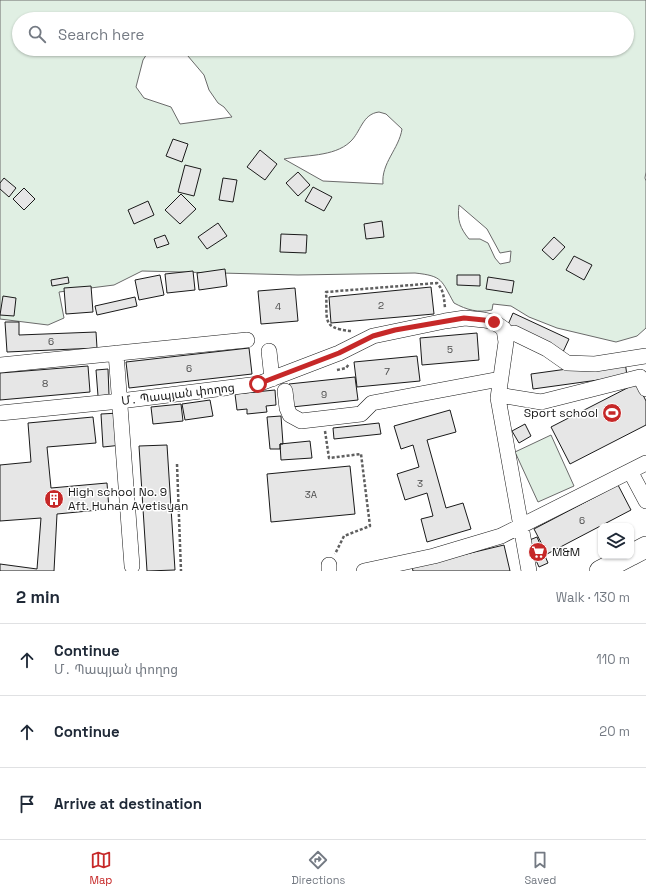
<!DOCTYPE html>
<meta charset="utf-8">
<style>
body{margin:0;font-family:"Space Grotesk","Noto Sans Armenian",sans-serif;background:#f6f6f7;color:#1f2937}
.controls{position:absolute;right:12px;bottom:12px;display:grid;overflow:hidden;border-radius:8px;box-shadow:0 1px 3px #0004}
.controls button{width:36px;height:36px;display:grid;place-items:center;padding:0;border:0;border-bottom:1px solid #e0e1e3;background:#fff;color:#1f2937;font:20px sans-serif}
.stop{position:absolute;width:12px;height:12px;margin:-9px;border:3px solid #c62828;border-radius:50%;background:#fff}
.stop.end{background:#c62828;border-color:#fff;box-shadow:0 1px 4px #0008}
.list{margin:0;padding:0;list-style:none}
h2{display:flex;justify-content:space-between;align-items:center;height:52px;margin:0;padding:0 16px;font-size:17px}
h2 small{font-size:13px;font-weight:400;color:#747a83}
.list li{display:grid;grid-template-columns:26px 1fr auto;gap:12px;align-items:center;box-sizing:border-box;height:72px;padding:0 16px;border-top:1px solid #e0e1e3}
.list b{display:block;font-size:15px;white-space:nowrap}
.list p{margin:0;font-size:13px;white-space:nowrap;color:#747a83}
.list em{font-size:13px;font-style:normal;color:#747a83}
.icon{flex:none;width:22px;height:22px;fill:none;stroke:currentColor;stroke-width:2;stroke-linecap:round;stroke-linejoin:round}
.map{position:relative;flex:none;width:646px;height:571px;overflow:hidden}
.search{position:absolute;background:#fff;box-shadow:0 1px 3px #0004;left:12px;right:12px;top:12px;height:44px;display:flex;align-items:center;gap:10px;box-sizing:border-box;padding:0 14px;border-radius:22px;color:#747a83;font-size:15px}
.sheet{height:268px;background:#fff}
nav{display:flex;justify-content:space-around;align-items:center;box-sizing:border-box;height:56px;border-top:1px solid #e0e1e3;background:#fff;font-size:11px;color:#747a83}
nav a{display:grid;justify-items:center;gap:2px}
nav .on{color:#c62828}
.map>svg:first-child{display:block}
.green{fill:#e0efe3;stroke:#6a6a6a;fill-rule:evenodd}
.building{fill:#e6e6e6;stroke:#1a1a1a}
.lines{fill:none;stroke-linecap:round;stroke-linejoin:round}
.minor-casing{stroke:#1a1a1a;stroke-width:16}
.highway-casing{stroke:#1a1a1a;stroke-width:22}
.path{stroke:#5f5f5f;stroke-width:2.5;stroke-dasharray:3 2;stroke-linecap:butt}
.minor{stroke:#fff;stroke-width:15}
.highway{stroke:#fff;stroke-width:21}
.route{stroke:#c62828;stroke-width:5}
.labels{text-anchor:middle;stroke-width:3;stroke-linejoin:round;paint-order:stroke}
.number-label{font-size:10px;fill:#4d4d4d}
.street-label{font-size:12px;fill:#1a1a1a;stroke:#fff}
.poi-label{font-size:12px;fill:#1a1a1a;stroke:#fff;text-anchor:start}
</style>
<div class="map">
<svg width="646" height="571" viewBox="0 0 646 571">
<rect width="100%" height="100%" fill="#fff"/>
<!-- green -->
<path class="green" d="M0,0H646V172L645,178L646,181V328L637,336L616,342L557,328L529,317L511,306L493,304L492,310C478,313 467,310 454,303C441,280 443,276 415,273L298,275L142,271L114,285L59,292L64,318L48,325L0,319ZM19,19H627V49H182L204,75L209,90L218,103L224,107L232,117L180,124L171,107L144,98L136,87L143,60L150,49H19ZM379,112L386,114L402,129C399,149 381,163 383,184L323,181L284,159C304,155 334,157 350,142C361,132 362,114 379,112ZM459,205L487,229L500,253L511,251L510,262L500,264L495,258L488,243L480,239H469C460,228 457,220 459,205Z
M551,435L574,486L538,502L515,452Z"/>
<!-- building -->
<path class="building" d="M173,139L188,144L182,162L166,156Z
M260,150L277,164L265,180L247,167Z
M185,165L201,169L194,196L178,192Z
M298,172L310,185L298,196L286,183Z
M4,178L16,188L9,197L0,189V183Z
M223,178L237,180L233,202L219,200Z
M313,187L332,197L324,211L305,201Z
M24,188L35,199L24,210L13,199Z
M181,194L196,209L180,224L165,210Z
M148,201L154,215L134,224L128,210Z
M382,221L384,237L366,239L364,224Z
M218,223L227,236L207,249L198,237Z
M281,234L307,235L306,253L280,252Z
M165,235L169,244L157,248L154,239Z
M554,237L565,247L553,260L542,250Z
M574,256L592,265L584,280L566,270Z
M225,269L227,286L199,290L197,273Z
M193,271L195,290L167,293L165,274Z
M160,275L164,295L139,300L135,280Z
M457,275H480V286L457,285Z
M68,277L69,283L52,286L51,280Z
M488,277L514,281L512,293L486,289Z
M91,286L93,312L66,314L64,288Z
M431,287L434,314L331,323L329,297Z
M295,288L298,321L261,324L258,291Z
M3,296L16,298L14,316L0,315Z
M135,297L137,306L97,315L95,306Z
M513,313L569,339L563,352L507,327Z
M5,322H19V335L96,332L97,348L7,352Z
M477,333L479,360L422,365L420,338Z
M249,348L252,374L129,388L126,362Z
M417,356L420,381L357,387L354,362Z
M625,361L627,376L533,389L531,374Z
M88,366L90,392L0,400V373Z
M108,369L109,395L98,396L96,370Z
M355,377L358,400L292,407L289,384Z
M637,383L646,401V425L570,464L551,427Z
M275,390L276,405L266,406L267,412L247,414V409L237,410L235,394Z
M210,400L213,416L185,420L182,404Z
M181,404L183,421L153,424L151,407Z
M450,410L456,432L427,440L446,508L463,503L471,529L427,542L421,519L433,516L427,493L405,500L397,474L419,467L413,445L401,449L394,426Z
M119,413L122,445L103,447L101,414Z
M281,416L283,444H280V449H270L267,417Z
M93,417L96,443L47,447L51,488L107,483L109,509L57,514L54,571H0V564L37,569L41,518L0,521V465L31,462L28,423Z
M379,423L381,434L334,439L333,428Z
M525,424L531,436L519,443L512,431Z
M310,441L312,458L281,460L280,444Z
M167,445L175,570L147,571L139,446Z
M350,466L355,514L271,522L267,474Z
M618,485L631,510L547,554L534,529Z
M537,537L548,563L539,567L527,541Z
M504,545L510,571H413L412,567Z"/>
<g class="lines">
<!-- minor casing -->
<g class="minor-casing">
<path id="minor" d="M514,333L547,349L567,363L595,364L646,356
M269,351L272,379
M116,353L132,566
M0,365L247,340
M285,391L287,408L290,415L301,421L361,414L372,403L500,379
M498,398L505,396L541,402L640,377L646,389
M0,413L120,401L258,384L339,353L373,336L445,321L465,318L484,320L494,322L504,329L506,342L498,398L529,571
M630,471L646,501
M329,571V565
M364,571L434,556L501,536L646,463"/>
</g>
<!-- highway casing -->
<g class="highway-casing">
<path id="highway" d="M631,555L646,547
M600,571L629,556"/>
</g>
<!-- path -->
<path class="path" d="M351,331C320,328 328,319 326,292L437,283C444,290 444,299 445,308
M337,370L346,368L349,364
M325,431L329,458L361,454L370,526L344,536L335,554
M177,464L181,571"/>
<!-- minor -->
<use href="#minor" class="minor"/>
<!-- highway -->
<use href="#highway" class="highway"/>
</g>
<g class="lines">
<!-- route -->
<path class="route" d="M258,384L339,353L373,336L395,330L464,318L484,320L494,322"/>
</g>
<!-- icons -->
<defs>
<g id="stadium-disc" transform="scale(1)"><circle r="9.5" fill="#c62828" stroke="#fff"/><path d="M0-5a6.5 5 0 1 0 0 10a6.5 5 0 1 0 0-10ZM-3.5-1.8h7v3.6h-7Z" fill="#fff"/></g>
<g id="building-disc" transform="scale(1)"><circle r="9.5" fill="#c62828" stroke="#fff"/><path d="M-4-6H4V6H1V3H-1V6H-4ZM-2.5-4.3h1.7v1.8h-1.7ZM.8-4.3h1.7v1.8H.8ZM-2.5-1h1.7V.8h-1.7ZM.8-1h1.7V.8H.8Z" fill="#fff"/></g>
<g id="supermarket-disc" transform="scale(1)"><circle r="9.5" fill="#c62828" stroke="#fff"/><path d="M-6-5.5h2.5l.6 2H6L4.5 2H-2.5L-4.4-4H-6ZM-1.5 3.2a1.3 1.3 0 1 0 .1 0ZM3 3.2a1.3 1.3 0 1 0 .1 0Z" fill="#fff"/></g>
</defs>
<g fill-rule="evenodd">
<use href="#stadium-disc" x="612" y="413"/>
<use href="#building-disc" x="54" y="499"/>
<use href="#supermarket-disc" x="538" y="552"/>
</g>
<g class="labels">
<!-- number labels -->
<g class="number-label">
<text x="381" y="309">2</text>
<text x="278" y="310">4</text>
<text x="51" y="345">6</text>
<text x="450" y="353">5</text>
<text x="189" y="372">6</text>
<text x="387" y="375">7</text>
<text x="45" y="387">8</text>
<text x="324" y="398">9</text>
<text x="420" y="487">3</text>
<text x="311" y="498">3A</text>
<text x="582" y="524">6</text>
</g>
<!-- street labels -->
<g class="street-label">
<text transform="translate(178 394) rotate(-7)" y="4">Մ․ Պապյան փողոց</text>
</g>
<!-- poi labels -->
<g class="poi-label">
<text x="598" y="417" text-anchor="end">Sport school</text>
<text x="68" y="496">High school No. 9<tspan x="68" dy="14">Aft. Hunan Avetisyan</tspan></text>
<text x="552" y="556">M&amp;M</text>
</g>
</g>
</svg>
<div class="controls">
<button><svg class="icon" aria-label="layers" viewBox="0 0 24 24"><path d="M12 4l9 5-9 5-9-5zM3 14l9 5 9-5"/></svg></button>
</div>
<div class="stop" style="left:258px;top:384px"></div>
<div class="stop end" style="left:494px;top:322px"></div>
<div class="search"><svg class="icon" aria-label="search" viewBox="0 0 24 24"><circle cx="10" cy="10" r="6"/><path d="M15 15l6 6"/></svg>Search here</div>
</div>
<section class="sheet">
<h2>2 min<small>Walk · 130 m</small></h2>
<ul class="list">
<li><svg class="icon" aria-label="ahead" viewBox="0 0 24 24"><path d="M12 20V5M6 11l6-6 6 6"/></svg><div><b>Continue</b><p>Մ․ Պապյան փողոց</p></div><em>110 m</em></li>
<li><svg class="icon" aria-label="ahead" viewBox="0 0 24 24"><path d="M12 20V5M6 11l6-6 6 6"/></svg><div><b>Continue</b></div><em>20 m</em></li>
<li><svg class="icon" aria-label="arrive" viewBox="0 0 24 24"><path d="M6 21V4h12l-3 4 3 4H6"/></svg><div><b>Arrive at destination</b></div></li>
</ul>
</section>
<nav>
<a class="on"><svg class="icon" aria-label="map" viewBox="0 0 24 24"><path d="M3 6l6-2 6 2 6-2v14l-6 2-6-2-6 2zM9 4v14M15 6v14"/></svg>Map</a>
<a><svg class="icon" aria-label="directions" viewBox="0 0 24 24"><path d="M12 3l9 9-9 9-9-9zM9 14v-3h6M13 9l2 2-2 2"/></svg>Directions</a>
<a><svg class="icon" aria-label="saved" viewBox="0 0 24 24"><path d="M7 4h10v16l-5-4-5 4z"/></svg>Saved</a>
</nav>
